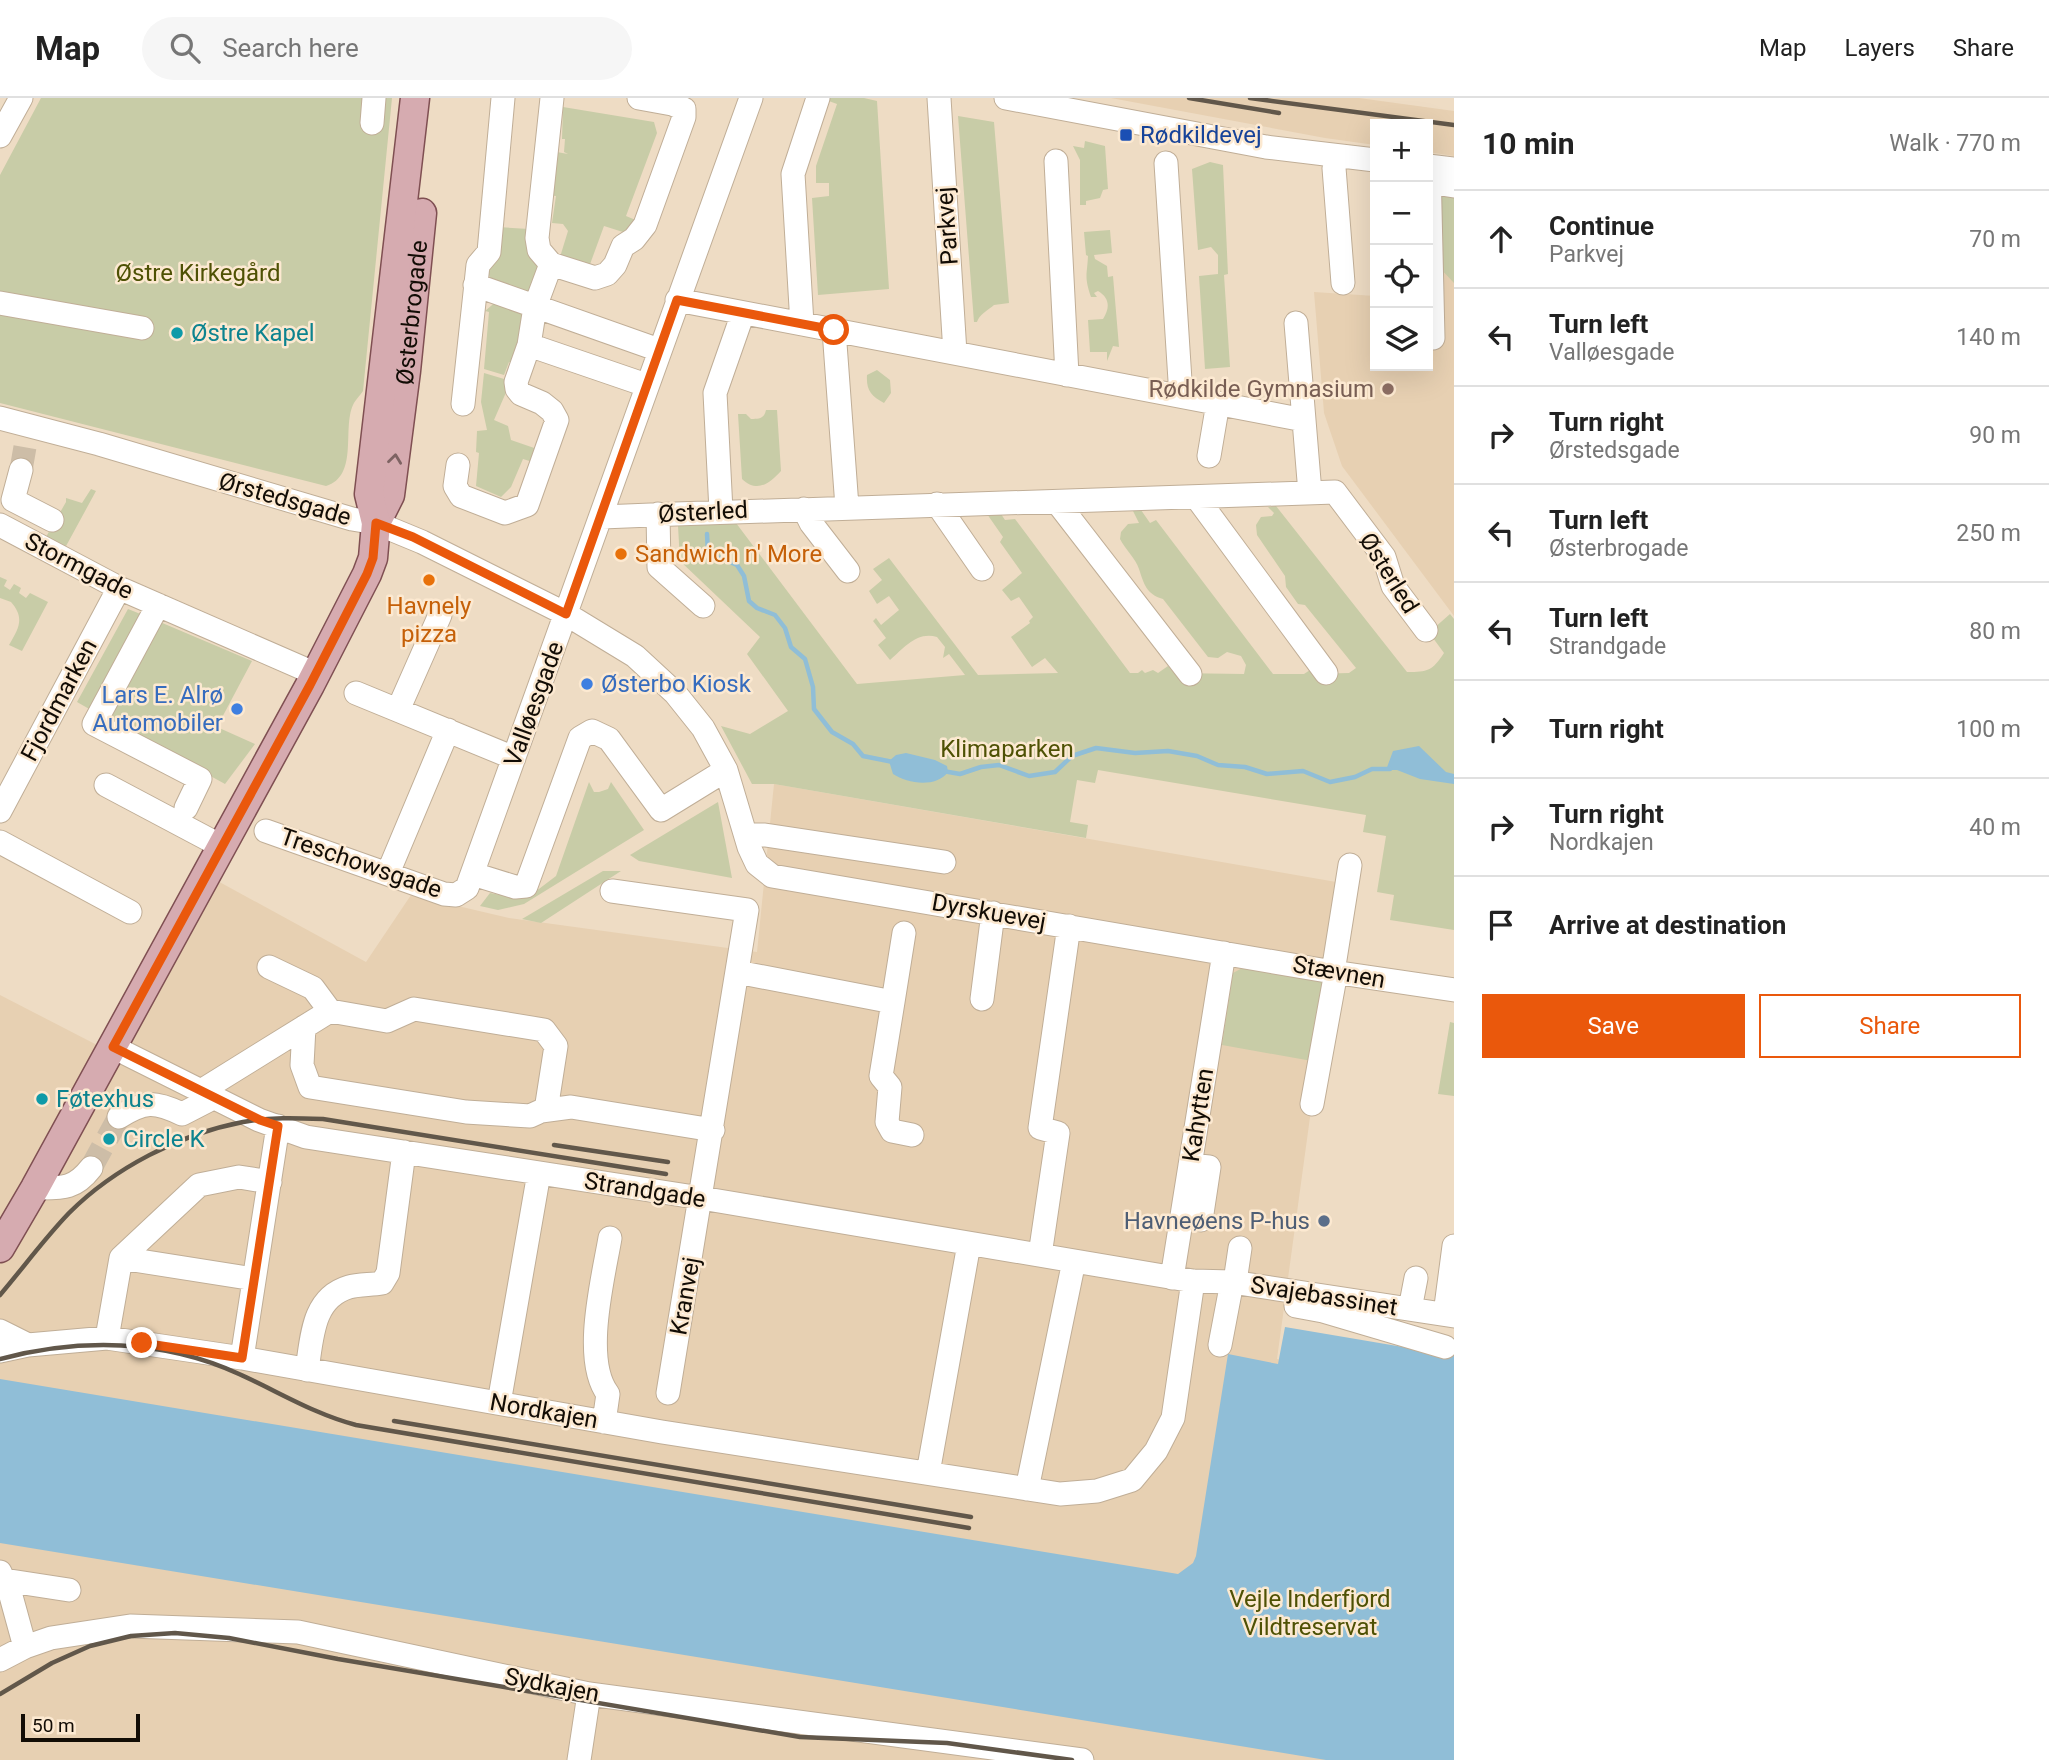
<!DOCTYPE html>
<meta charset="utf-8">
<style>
body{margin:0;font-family:Roboto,sans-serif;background:#f6f6f6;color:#222}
.controls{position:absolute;right:21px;top:21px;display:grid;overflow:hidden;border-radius:0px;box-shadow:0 7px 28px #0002}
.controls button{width:63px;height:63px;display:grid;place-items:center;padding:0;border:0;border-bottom:2px solid #e0e0e0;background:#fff;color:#222;font:35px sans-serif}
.scale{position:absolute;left:21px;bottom:18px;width:119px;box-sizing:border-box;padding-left:7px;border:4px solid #120c05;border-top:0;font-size:19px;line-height:24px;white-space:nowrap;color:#120c05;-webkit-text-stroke:5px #fce9d1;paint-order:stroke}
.stop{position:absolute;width:21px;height:21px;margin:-16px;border:5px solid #ea580c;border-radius:50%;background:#fff}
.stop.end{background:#ea580c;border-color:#fff;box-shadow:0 2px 7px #0008}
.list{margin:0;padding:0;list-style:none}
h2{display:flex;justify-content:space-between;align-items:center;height:91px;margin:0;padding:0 28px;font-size:30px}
h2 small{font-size:23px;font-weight:400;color:#767676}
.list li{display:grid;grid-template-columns:46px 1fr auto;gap:21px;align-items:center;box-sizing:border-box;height:98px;padding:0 28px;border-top:2px solid #e0e0e0}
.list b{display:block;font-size:26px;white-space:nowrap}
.list p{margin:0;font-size:23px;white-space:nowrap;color:#767676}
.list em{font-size:23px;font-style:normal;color:#767676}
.actions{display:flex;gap:14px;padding:21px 28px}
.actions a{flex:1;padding:16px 0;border:2px solid #ea580c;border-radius:0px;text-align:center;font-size:24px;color:#ea580c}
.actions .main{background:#ea580c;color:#fff}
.icon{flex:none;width:38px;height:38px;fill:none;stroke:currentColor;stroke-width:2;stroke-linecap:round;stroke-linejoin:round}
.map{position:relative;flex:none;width:1454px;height:1662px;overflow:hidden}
header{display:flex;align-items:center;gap:42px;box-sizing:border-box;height:98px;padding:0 35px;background:#fff;border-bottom:2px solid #e0e0e0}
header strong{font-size:33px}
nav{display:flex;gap:38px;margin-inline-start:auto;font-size:24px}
.search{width:490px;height:63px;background:#f6f6f6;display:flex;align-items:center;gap:18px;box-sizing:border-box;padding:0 24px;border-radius:38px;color:#767676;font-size:26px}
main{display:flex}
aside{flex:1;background:#fff}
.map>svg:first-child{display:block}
.built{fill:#e7d0b2}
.green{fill:#c8cca7}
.water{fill:#90bed7}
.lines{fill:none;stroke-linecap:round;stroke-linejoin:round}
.stream{stroke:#90bed7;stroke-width:4.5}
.minor-tunnel{stroke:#cdbda7;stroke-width:23;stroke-dasharray:23 11;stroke-linecap:butt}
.minor-casing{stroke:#c0ae97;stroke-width:25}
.major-casing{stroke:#7f4f52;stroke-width:31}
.minor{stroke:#fff;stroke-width:23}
.major{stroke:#d6abb0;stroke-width:28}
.rail{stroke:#61574a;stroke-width:4.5}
.oneway{stroke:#7e6363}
.route{stroke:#ea580c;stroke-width:9}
.transit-dot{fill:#1a4fb4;stroke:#fce9d1;stroke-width:2.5}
.culture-dot{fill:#0f9aa8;stroke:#fce9d1;stroke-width:2.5}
.education-dot{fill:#8d6e63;stroke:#fce9d1;stroke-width:2.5}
.food-dot{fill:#e8710a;stroke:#fce9d1;stroke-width:2.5}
.shop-dot{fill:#3f7fe0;stroke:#fce9d1;stroke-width:2.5}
.service-dot{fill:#5c6f8a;stroke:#fce9d1;stroke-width:2.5}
.labels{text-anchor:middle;stroke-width:5;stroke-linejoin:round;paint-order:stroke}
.transit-label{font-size:24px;fill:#164399;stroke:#fce9d1;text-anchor:start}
.street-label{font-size:24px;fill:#120c05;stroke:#fce9d1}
.park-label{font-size:24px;fill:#4e5104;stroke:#fce9d1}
.culture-label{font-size:24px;fill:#0d838f;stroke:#fce9d1;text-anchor:start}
.education-label{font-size:24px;fill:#785e54;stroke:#fce9d1;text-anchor:end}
.food-label{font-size:24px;fill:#c56008;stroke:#fce9d1;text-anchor:start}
.shop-label{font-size:24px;fill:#366cbe;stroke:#fce9d1;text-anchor:start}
.service-label{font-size:24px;fill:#4e5e75;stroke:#fce9d1;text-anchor:end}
</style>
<header>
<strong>Map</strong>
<div class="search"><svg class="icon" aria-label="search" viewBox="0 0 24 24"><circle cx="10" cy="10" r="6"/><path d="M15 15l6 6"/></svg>Search here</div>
<nav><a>Map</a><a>Layers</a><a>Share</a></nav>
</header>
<main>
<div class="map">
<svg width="1454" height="1662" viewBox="0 0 1454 1662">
<rect width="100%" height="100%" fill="#eedcc4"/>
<!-- built -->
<path class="built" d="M1111,0H1359L1454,13V58L1428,54V26H1375V47L1325,40Z
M1428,84L1454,85V518L1342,368L1324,315L1314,194L1375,198V268H1428Z
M774,686L1342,785L1277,1261L1424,1290L1454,1662H0V1147L214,781L366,864L411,797L509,820L757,854Z
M0,897L97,947L0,1125Z"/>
<!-- green -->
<path class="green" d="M41,0H392L363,293C360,298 355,302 353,307C342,331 359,378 326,388L0,305V77Z
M827,0H864L877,3L889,191L818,197L812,100L829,98V85H816V68L837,6L826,2Z
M563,9L654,24L657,35L626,118L638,123L626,135L604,128L589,169L560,159L568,133L563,126L552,125L556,98L547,97L551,53L568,56L564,54L565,41H562Z
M958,18L994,24L1009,205L994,207C988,212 979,217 977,224H974Z
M1085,43L1105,48L1108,91L1103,92L1100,100L1086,103V107H1080V62L1073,48L1084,50Z
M1210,64L1223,67L1228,176L1224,177L1230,269L1205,271L1199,178L1218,176V157L1211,149L1198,152L1192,71Z
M1438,97L1454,99V185L1438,168Z
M498,129L529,131L540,172L530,195L491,184L488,173Z
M1110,132L1112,155L1094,157L1095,161L1107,168L1108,179L1113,178L1119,249L1113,248L1107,263V254H1090L1088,222L1103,221C1110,210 1110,200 1098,193L1094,195L1097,199H1091C1084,178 1087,178 1088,158L1086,157L1084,134Z
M498,202L525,214L517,266L509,264L504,277L484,271L489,214L485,213Z
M877,272L890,282L891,295L884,305C871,298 866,292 867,277Z
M484,275L511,283L494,322L508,328L511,342L540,352L536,365L523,361L511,389L501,399L476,388L479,355L476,354L477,333L487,332L481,304Z
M766,312H777L781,373C769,386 757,395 742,381L738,316H746L751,321C759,321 764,321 766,312Z
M91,391L96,393L65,450L46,439L66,404V400L82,405Z
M1276,408L1407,574C1428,574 1432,573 1444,555L1433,540V531L1450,516L1454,521V832L1390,822L1394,797L1377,794L1386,738L1363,734L1366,717L1098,672L1095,685L1077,682L1070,724L1088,727L1086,740L774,686H752L721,628L750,636L788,613L747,556L760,539L680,463L678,428L736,425L857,586L965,577L949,556L943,560L945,549L937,539C917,533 904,550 890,562L878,547L886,540L873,523L876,520L881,527L899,512L889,498L877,506L869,493L882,482L873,471L889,460L978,577L1058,575L1045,560L1032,569L1011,539L1030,525L1029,523L1033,519L1019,499L1011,503L1002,492L1022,475L1000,444L1003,439L987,416H1001L1005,422L1015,421L1130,575H1138L1142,572L1145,575L1153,572L1158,575L1168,568L1174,575L1244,576L1246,567L1241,558L1227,554L1218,560L1208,559L1163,501C1146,496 1144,486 1139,471C1136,461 1125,451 1120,441L1121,434L1128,426L1139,425L1133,413L1141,412L1150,425L1156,422L1273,576H1304L1310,572L1313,576L1349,575L1356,570L1305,507L1298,506L1286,489L1285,478L1257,437L1256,427L1261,419L1272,418L1274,415L1268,409Z
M0,479L7,482L4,488L10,492L14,486L21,490L19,495L26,500L30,495L48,504L22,553L9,547C19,530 25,520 11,504L0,500Z
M128,511L143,517L91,612L77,604Z
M160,524L252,563L217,629L255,646L225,686L107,621Z
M589,684L594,694H599L608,691L611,684L644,732L524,806L498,812L480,808L490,795L521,801L531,797L556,778Z
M718,704L732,780L639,763L630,757Z
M603,773H621L541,825L522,821Z
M1246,868L1326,880L1312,963L1222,947L1233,875Z
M1450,924L1454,925V998L1438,996Z"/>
<!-- water -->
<path class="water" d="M1419,648L1446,674L1454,676V686L1420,681L1397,672H1386L1393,653Z
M906,655L935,662L947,668L948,674C936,690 908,686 893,676L889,663L896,657Z
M1285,1229L1409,1250L1444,1260L1454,1247V1662H1326L0,1445V1281L1178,1476L1193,1465L1196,1458L1228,1256L1278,1266Z"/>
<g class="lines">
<!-- stream -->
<path class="stream" d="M707,436L708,455L737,467L744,478L749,503L757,510L775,517L785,530L791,549L805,561L813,589L814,611L832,634L853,646L863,658L893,664
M943,673L960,676L981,669L999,667L1029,678L1055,674L1072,658L1096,650L1135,655L1168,653L1197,658L1218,667L1245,669L1267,676L1303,673L1330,684L1355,679L1372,671H1390"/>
<!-- minor-tunnel -->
<path class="minor-tunnel" d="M21,372L25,349
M91,1070L119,1019"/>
<!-- minor casing -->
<g class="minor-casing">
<path id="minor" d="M939,0L955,255
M1006,0L1266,49L1375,62
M372,25L374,0
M0,38L21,0
M1056,63L1067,277
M1166,65L1181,298
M1428,68L1454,71
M1429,68L1433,240
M1334,70L1343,185
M1428,84L1454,88
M551,166L595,180L607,176L615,167L623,148L634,141L645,127L684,19V11L672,6L639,0
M475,187L659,252
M677,202L1304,322
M0,205L142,230
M1296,225L1310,395
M802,226L793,76L818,0
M834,232L847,409
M529,247L646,287
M463,306L478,167L489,154L503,0
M0,320L99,346L352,421L376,425L422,444L566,516L635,558L675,595L703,630L726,672L749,749L757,766L772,778L1333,874L1454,892
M1209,358L1218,305
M458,367L455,388L461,398L505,415L527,407L557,322L552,313L542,305L521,296L517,291L516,284L529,247L535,209L551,166L539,152L537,140L552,0
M21,372L13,402L52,422
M1197,400L1326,575
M1057,404L1190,576
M937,406L982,471
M804,411L811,425L848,473
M721,413L715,295L743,215
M658,416L659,469L703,508
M602,419C846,409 1090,402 1335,394L1384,459L1393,488L1426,532
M0,427L119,490L316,576
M158,507L94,626L200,681L186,710
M356,595L514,660
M398,612L440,517
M106,687L221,748
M0,713L119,490
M266,733L444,796L456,797L467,790L751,0
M746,737H765L944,764
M0,744L130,814
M388,775L448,632
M473,776L515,789L526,788L580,640L592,633L609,641L661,712L726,672
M612,793L747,812L668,1295
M269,869L313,890L330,913
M737,874L893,904L904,835
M1333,874L1350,767
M982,901L993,815
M893,904L881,978L890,989L887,1024L892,1033L912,1037
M304,929L302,967L310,989L466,1014L530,1018L541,1013L571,1009L713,1032
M113,949L259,1022L306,1039L701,1100L1193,1183L1232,1184L1454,1218
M201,993L330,913L387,923L414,911L544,932L556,948L546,1012
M1312,1006L1336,874
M119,1019C145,1003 154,1003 182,1016L215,999
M1190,1067L1209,1069L1201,1122
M35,1090C61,1090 74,1092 91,1070
M1040,1157L1058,1035L1040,1030L1069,828
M121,1160L254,1181
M1172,1180L1224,855
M1296,1208L1323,1213L1445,1249
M1410,1211L1416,1180
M1445,1216L1454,1148
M0,1233L28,1247
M107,1240L121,1160L199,1087L239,1079L270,1084
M1220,1247L1232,1184L1236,1177L1240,1150
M0,1253L28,1247L107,1240L242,1260L662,1334L1060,1396L1097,1393L1132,1382L1156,1353L1173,1320L1193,1183
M242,1260L278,1028
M307,1272C312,1240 312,1200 349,1189C359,1186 371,1187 382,1185L388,1175L404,1054
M499,1305L539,1075
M604,1324L608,1296C582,1262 603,1181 610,1140
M928,1375L969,1146
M1027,1391L1074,1163
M0,1474L11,1498L25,1549
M4,1482L69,1492
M0,1562L25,1549L51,1540L130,1528L298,1534L589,1596L1082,1662
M579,1662L589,1596"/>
</g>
<!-- major casing -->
<g class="major-casing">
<g id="major">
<path id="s1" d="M376,425L390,397L406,273L422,115"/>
<path d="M0,1150L35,1090L310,587L367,476L373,460L376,425L369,396L415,0"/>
</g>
</g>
<!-- minor -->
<use href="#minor" class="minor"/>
<!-- major -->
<use href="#major" class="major"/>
<!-- rail -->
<path class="rail" d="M1189,0L1279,15
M1250,0L1454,27
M554,1047L668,1064
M0,1197C23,1170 44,1141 69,1115C114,1070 180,1036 243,1024C269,1019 296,1020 323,1021L666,1076
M0,1261C80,1240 163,1241 239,1276C279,1294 314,1316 356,1327L969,1430
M394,1323L971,1419
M0,1596L52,1565L90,1548L131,1538L175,1535L229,1540L338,1561L800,1639L947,1645L1072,1662"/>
</g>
<!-- one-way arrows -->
<defs><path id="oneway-chevron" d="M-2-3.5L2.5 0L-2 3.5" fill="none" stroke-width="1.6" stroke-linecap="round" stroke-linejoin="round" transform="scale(1.75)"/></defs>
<use class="oneway" href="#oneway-chevron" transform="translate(395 361) rotate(-83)"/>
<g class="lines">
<!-- route -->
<path class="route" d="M142,1245L242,1260L278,1028L260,1022L113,949L310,587L367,476L373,460L376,425L413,439L566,516L677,202L834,232"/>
</g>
<!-- markers -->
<rect class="transit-dot" x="1119" y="30" width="14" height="14" rx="3.5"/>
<g class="culture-dot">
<circle cx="177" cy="235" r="7"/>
<circle cx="42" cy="1001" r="7"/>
<circle cx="109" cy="1041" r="7"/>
</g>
<circle class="education-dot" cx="1388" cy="291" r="7"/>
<g class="food-dot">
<circle cx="621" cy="456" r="7"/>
<circle cx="429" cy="482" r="7"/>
</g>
<g class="shop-dot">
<circle cx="587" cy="586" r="7"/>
<circle cx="237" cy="611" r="7"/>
</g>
<circle class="service-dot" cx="1324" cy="1123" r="7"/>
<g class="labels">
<!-- transit labels -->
<g class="transit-label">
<text x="1140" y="45">Rødkildevej</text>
</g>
<!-- street labels -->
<g class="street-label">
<text transform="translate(947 128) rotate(-94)" y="8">Parkvej</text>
<text dy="8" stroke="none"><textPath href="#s1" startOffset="215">Østerbrogade</textPath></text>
<text transform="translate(285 401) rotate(16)" y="8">Ørstedsgade</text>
<text transform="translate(703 414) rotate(-3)" y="8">Østerled</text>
<text transform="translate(79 468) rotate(27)" y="8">Stormgade</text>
<text transform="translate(1389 475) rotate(58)" y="8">Østerled</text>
<text transform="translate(59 602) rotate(-62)" y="8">Fjordmarken</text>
<text transform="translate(534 606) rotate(-70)" y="8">Valløesgade</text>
<text transform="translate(361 765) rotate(19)" y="8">Treschowsgade</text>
<text transform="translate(989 814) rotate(10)" y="8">Dyrskuevej</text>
<text transform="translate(1339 874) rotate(10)" y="8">Stævnen</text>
<text transform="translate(1198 1017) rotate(-81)" y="8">Kahytten</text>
<text transform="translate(645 1092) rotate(9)" y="8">Strandgade</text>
<text transform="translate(685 1198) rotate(-80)" y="8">Kranvej</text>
<text transform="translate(1324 1198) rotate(9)" y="8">Svajebassinet</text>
<text transform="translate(544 1313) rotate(10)" y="8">Nordkajen</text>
<text transform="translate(552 1587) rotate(11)" y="8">Sydkajen</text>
</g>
<!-- park labels -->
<g class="park-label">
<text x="198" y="183">Østre Kirkegård</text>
<text x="1007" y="659">Klimaparken</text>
<text x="1310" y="1509">Vejle Inderfjord<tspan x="1310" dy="28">Vildtreservat</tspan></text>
</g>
<!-- culture labels -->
<g class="culture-label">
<text x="191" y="243">Østre Kapel</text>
<text x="56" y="1009">Føtexhus</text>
<text x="123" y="1049">Circle K</text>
</g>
<!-- education labels -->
<g class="education-label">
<text x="1374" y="299">Rødkilde Gymnasium</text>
</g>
<!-- food labels -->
<g class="food-label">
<text x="635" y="464">Sandwich n' More</text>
<text x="429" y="516" text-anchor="middle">Havnely<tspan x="429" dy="28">pizza</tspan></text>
</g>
<!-- shop labels -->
<g class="shop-label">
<text x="601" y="594">Østerbo Kiosk</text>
<text x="223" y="605" text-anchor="end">Lars E. Alrø<tspan x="223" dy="28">Automobiler</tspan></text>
</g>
<!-- service labels -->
<g class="service-label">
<text x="1310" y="1131">Havneøens P-hus</text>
</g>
</g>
</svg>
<div class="controls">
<button>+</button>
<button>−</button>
<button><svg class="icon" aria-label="locate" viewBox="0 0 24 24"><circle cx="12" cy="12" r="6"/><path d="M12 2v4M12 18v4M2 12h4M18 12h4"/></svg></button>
<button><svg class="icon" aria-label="layers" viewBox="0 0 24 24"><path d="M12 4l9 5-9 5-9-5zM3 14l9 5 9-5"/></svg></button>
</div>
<div class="scale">50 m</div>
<div class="stop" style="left:834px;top:232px"></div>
<div class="stop end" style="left:142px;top:1245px"></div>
</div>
<aside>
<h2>10 min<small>Walk · 770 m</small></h2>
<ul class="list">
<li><svg class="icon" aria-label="ahead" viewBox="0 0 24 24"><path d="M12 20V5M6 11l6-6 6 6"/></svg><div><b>Continue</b><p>Parkvej</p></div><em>70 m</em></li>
<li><svg class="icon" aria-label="left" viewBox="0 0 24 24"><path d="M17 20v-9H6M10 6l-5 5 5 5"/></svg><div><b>Turn left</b><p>Valløesgade</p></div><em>140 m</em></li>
<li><svg class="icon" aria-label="right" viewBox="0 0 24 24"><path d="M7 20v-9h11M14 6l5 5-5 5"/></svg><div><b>Turn right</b><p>Ørstedsgade</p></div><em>90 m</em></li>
<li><svg class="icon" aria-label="left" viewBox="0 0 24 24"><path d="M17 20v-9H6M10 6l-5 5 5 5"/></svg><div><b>Turn left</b><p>Østerbrogade</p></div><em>250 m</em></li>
<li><svg class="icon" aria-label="left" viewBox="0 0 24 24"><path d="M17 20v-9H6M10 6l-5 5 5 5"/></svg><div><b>Turn left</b><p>Strandgade</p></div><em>80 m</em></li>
<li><svg class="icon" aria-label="right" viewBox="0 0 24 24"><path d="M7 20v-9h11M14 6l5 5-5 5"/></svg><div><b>Turn right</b></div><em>100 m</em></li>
<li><svg class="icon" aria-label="right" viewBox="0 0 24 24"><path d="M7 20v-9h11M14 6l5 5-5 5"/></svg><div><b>Turn right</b><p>Nordkajen</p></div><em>40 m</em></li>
<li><svg class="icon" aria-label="arrive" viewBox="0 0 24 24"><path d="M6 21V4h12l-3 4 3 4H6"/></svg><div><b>Arrive at destination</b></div></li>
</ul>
<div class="actions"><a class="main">Save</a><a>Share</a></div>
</aside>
</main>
